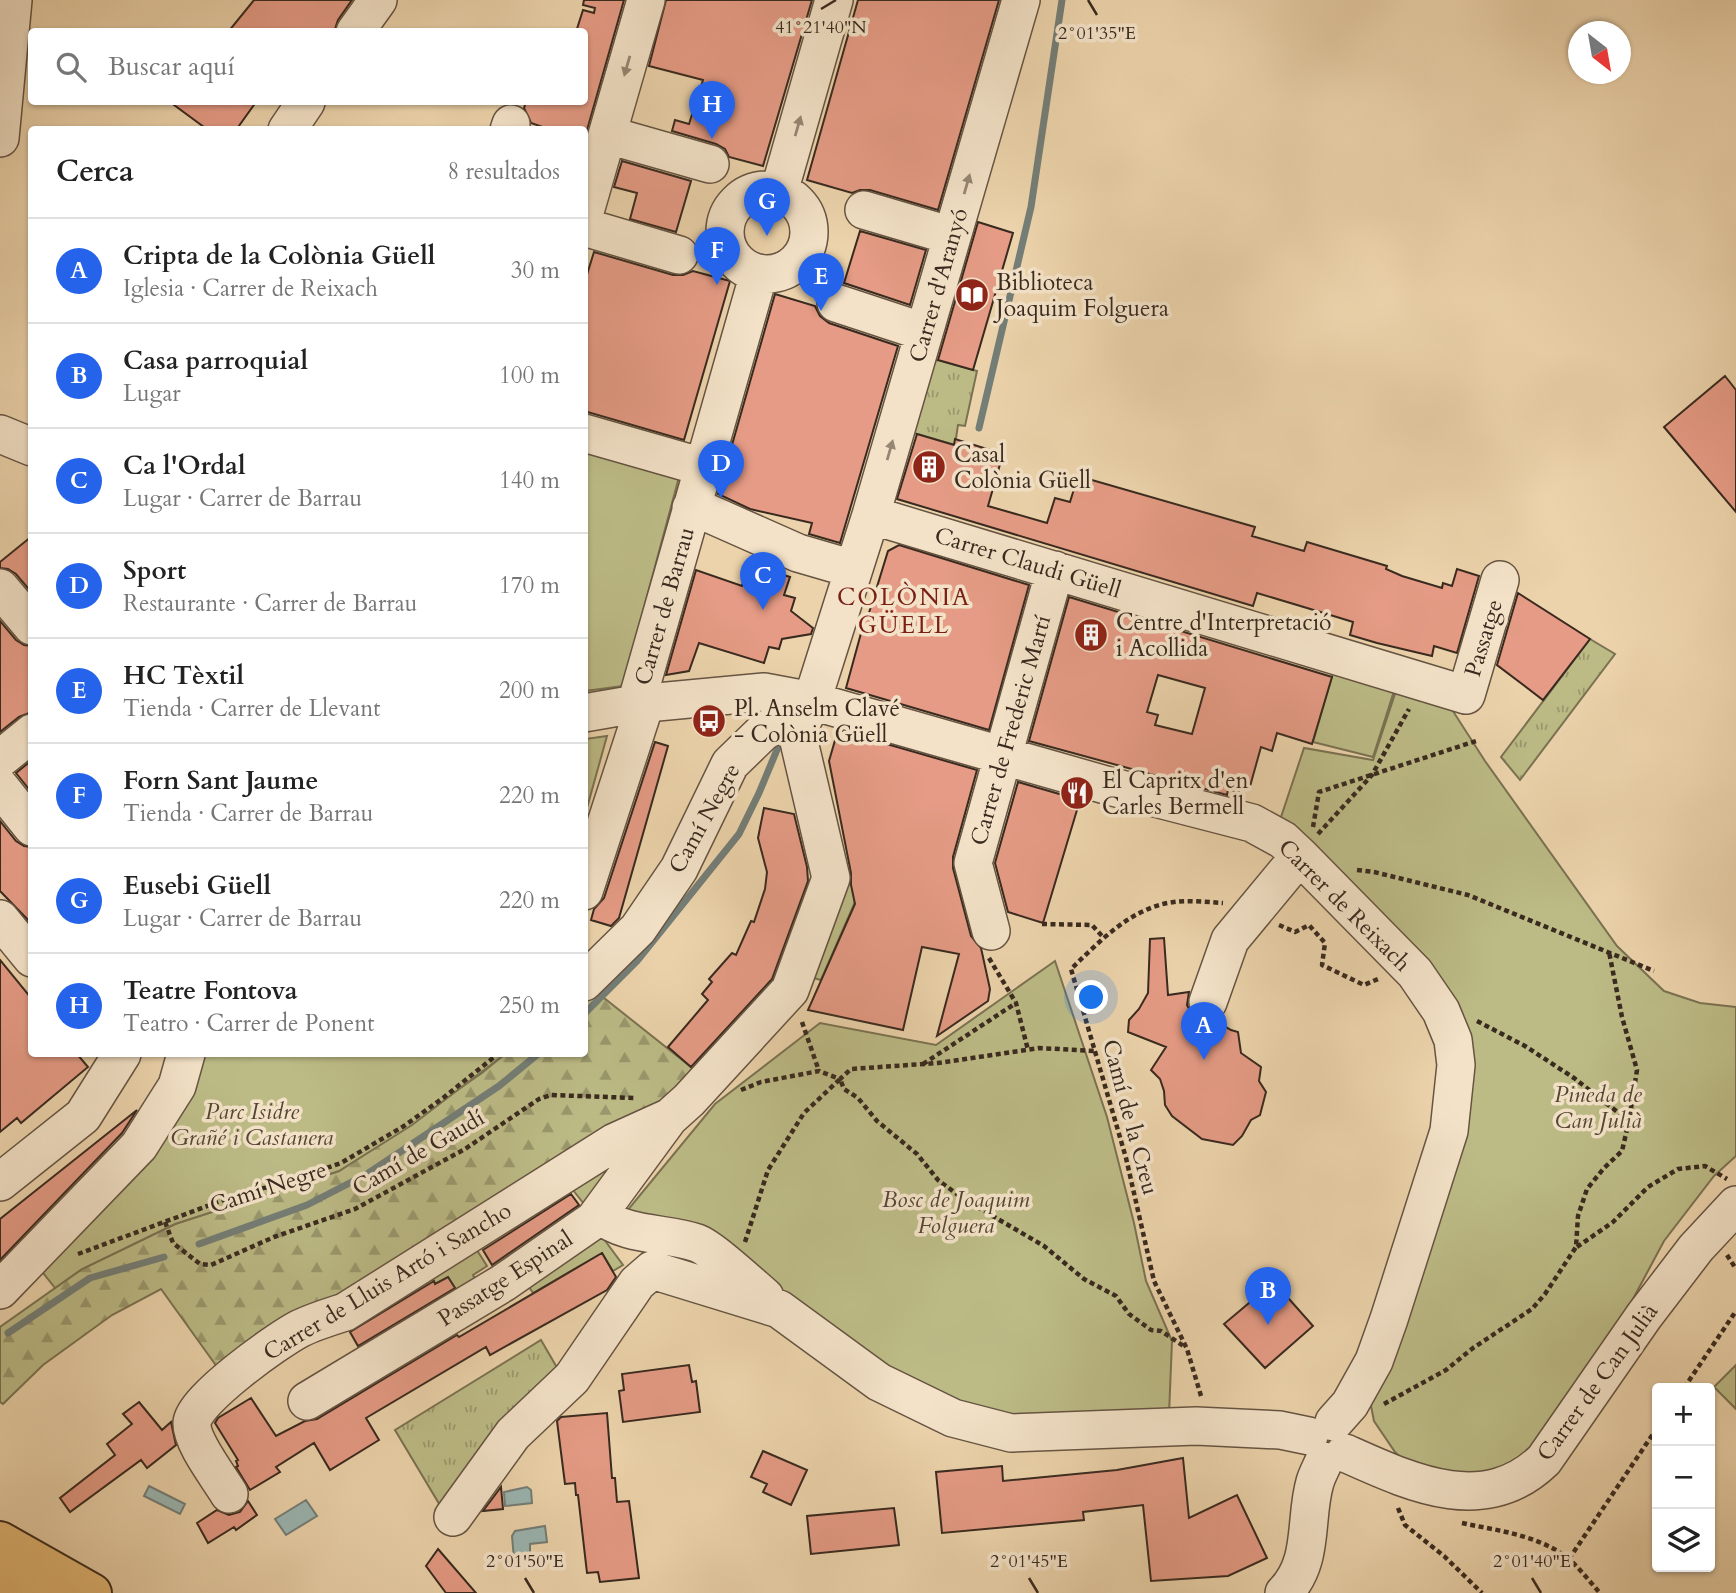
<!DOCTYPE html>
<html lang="es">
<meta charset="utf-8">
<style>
body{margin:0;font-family:Cardo,serif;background:#f6f6f6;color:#222}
.controls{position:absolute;right:21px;bottom:21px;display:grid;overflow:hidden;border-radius:7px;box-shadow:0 2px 5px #0004}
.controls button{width:63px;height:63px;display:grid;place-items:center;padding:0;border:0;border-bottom:2px solid #e0e0e0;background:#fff;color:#222;font:35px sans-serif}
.compass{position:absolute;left:1568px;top:21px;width:63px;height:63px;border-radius:50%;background:#fff;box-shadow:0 2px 5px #0004;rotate:149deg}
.you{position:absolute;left:1092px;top:998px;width:24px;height:24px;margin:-18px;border:5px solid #fff;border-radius:50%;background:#1a73e8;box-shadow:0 0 0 10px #1a73e833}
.badge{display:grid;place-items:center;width:46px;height:46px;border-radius:50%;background:#2563eb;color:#fff;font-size:23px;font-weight:700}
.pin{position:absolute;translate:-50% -58px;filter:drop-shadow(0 2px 4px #0008)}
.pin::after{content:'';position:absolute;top:37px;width:24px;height:21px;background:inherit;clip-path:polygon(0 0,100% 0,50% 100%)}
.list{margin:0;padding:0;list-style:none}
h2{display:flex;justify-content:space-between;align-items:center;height:91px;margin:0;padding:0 28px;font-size:30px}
h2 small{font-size:23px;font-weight:400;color:#767676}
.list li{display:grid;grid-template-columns:46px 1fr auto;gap:21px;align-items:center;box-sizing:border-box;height:105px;padding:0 28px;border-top:2px solid #e0e0e0}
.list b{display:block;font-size:26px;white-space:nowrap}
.list p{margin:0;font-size:23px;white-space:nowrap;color:#767676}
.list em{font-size:23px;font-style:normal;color:#767676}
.icon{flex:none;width:38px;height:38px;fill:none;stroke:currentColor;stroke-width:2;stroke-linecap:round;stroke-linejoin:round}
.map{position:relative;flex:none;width:1736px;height:1593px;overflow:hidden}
.search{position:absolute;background:#fff;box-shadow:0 2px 5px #0004;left:28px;top:28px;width:560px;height:77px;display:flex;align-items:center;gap:18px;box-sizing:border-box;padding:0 24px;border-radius:7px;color:#767676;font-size:26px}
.panel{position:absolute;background:#fff;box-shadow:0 2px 5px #0004;left:28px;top:126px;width:560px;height:931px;border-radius:7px}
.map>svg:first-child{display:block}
.grass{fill:url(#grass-tufts);stroke:#7a7252;stroke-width:2}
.forest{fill:url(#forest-firs);stroke:#7a7252;stroke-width:2}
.green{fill:#bcbb86;stroke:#7a7252;stroke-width:2}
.water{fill:#9bb6b2;stroke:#747e77;stroke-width:2}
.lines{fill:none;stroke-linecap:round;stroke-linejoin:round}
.stream{stroke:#747e77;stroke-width:7}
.building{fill:#e59b85;stroke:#392a1f;stroke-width:2;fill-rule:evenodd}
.minor-casing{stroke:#665442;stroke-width:40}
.major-casing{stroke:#392a1f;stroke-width:42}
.path{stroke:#392a1f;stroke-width:4.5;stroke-dasharray:5 3.5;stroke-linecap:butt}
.minor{stroke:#f3e2c8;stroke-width:37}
.major{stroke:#e6ba76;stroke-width:38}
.oneway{fill:#968674}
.ticks{fill:none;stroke:#392a1f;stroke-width:2.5}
.labels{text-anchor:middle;stroke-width:7;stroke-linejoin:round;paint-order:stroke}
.poi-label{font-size:23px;fill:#392a1f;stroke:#f3e2c8;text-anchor:start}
.street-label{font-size:23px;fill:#392a1f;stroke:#f3e2c8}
.park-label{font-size:23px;font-style:italic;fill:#534734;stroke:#f3e2c8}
.neighbourhood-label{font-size:24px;letter-spacing:2px;fill:#7a1f14;stroke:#f3e2c8}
.ticks-label{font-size:18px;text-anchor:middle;fill:#392a1f;stroke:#f3e2c8;stroke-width:7;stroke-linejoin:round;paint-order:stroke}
</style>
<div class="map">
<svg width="1736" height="1593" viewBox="0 0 1736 1593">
<defs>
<pattern id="grass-tufts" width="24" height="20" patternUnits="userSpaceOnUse" patternTransform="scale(1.75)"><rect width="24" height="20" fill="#bcbb86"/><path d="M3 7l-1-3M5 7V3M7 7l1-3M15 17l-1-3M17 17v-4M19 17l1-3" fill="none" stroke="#9a986d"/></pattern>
<pattern id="forest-firs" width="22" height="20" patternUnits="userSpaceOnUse" patternTransform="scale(1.75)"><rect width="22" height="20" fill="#bcbb86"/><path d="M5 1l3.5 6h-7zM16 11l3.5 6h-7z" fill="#9a986d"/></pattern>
</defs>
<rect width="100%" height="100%" fill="#ecd3ab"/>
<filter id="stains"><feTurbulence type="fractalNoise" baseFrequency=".00286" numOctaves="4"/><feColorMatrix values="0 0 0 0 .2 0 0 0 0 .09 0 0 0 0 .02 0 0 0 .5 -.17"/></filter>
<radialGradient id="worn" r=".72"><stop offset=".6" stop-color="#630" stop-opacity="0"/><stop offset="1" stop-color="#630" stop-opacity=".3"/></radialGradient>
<!-- grass -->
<path class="grass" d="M931,358L977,371L965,426L958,425L955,445L910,432Z
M1590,639L1615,654L1520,780L1501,757Z
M622,1158L592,1214L565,1180Z
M541,1340L563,1378L447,1517L395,1430Z"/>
<!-- forest -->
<path class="forest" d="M589,986L701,1075L676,1093L220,1371L161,1289L112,1315L43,1365L3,1404L0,1402V1327L82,1269L175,1224L339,1171L482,1073L505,1054H584L585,990Z"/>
<!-- green -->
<path class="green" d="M584,450L679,477L623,686L585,691Z
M1333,673L1394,691L1373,757L1313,742Z
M1396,691L1451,708L1485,761L1617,946L1664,991L1700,1003L1736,1007V1156L1714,1176L1664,1241L1618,1327L1529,1458L1482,1476L1408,1465L1395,1452L1374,1421L1371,1406L1373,1386L1468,1062L1277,829L1304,748L1373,760Z
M607,736L585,815V739Z
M848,869L855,902L821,980L806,976Z
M1055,961L1107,1117L1134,1223L1146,1281L1172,1341L1169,1414L1036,1422L937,1402L622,1217L715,1104L820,1023L936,1045Z
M202,1054H505L412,1125L339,1171L175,1224L82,1269L55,1288L36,1264Z
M595,1227L623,1265L613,1271L602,1253L533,1293L525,1281Z
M473,1244L487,1266L473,1275L478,1285L460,1296L448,1277L435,1284L429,1273Z
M1736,1365V1409L1714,1387Z"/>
<!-- water -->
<path class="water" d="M149,1486L185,1504L180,1514L144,1496Z
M527,1487L531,1490L532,1503L505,1506L504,1492Z
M306,1500L317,1516L286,1535L275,1519Z
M545,1526L547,1542L530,1544V1558L514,1559L512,1536L515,1531Z"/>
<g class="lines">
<!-- stream -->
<path class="stream" d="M979,428L1031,207L1062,0
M584,1014L637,961L739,834L759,793L779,745
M199,1244L307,1205L367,1174L499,1086L538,1054
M8,1333L90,1278L164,1257"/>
</g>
<!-- building -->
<path class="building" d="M254,0H352L338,20L334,32H228Z
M584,0H624L587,130H551L531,123L524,108L526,102H584V32H576L583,10L594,13L595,8L583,5Z
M666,0H812L763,166L729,157L725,149L716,144L672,131L675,120L689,124L703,80L649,66Z
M858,0H999L938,210L870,190H860L852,193L807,180Z
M170,102H256L236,130H208Z
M622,161L691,181L676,232L630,219L637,193L614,187Z
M978,222L1013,233L973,370L938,360Z
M860,231L926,250L910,305L844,283Z
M594,252L673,275H683L693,271L730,281L684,440L584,411V284Z
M775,294L815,306L820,316L829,323L898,346L840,543L809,534L812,523L750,509L718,494Z
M1725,376L1736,390V512L1664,427Z
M917,434L954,445L955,439L1003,454L988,506L1047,523L1055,498L1070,502L1078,476L1255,527L1252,536L1304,551L1307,542L1387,566L1386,569L1402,576L1442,588L1443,583L1452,586L1457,569L1479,576L1457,653L1434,646L1432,656L1377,643L1350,635L1353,622L1327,614L1257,593L1253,606L897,499Z
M32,536V593L16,574L8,569L0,568V562Z
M899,545L1029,585L989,730L846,688L866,615L868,616L888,551Z
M748,564L790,577L784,595L795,598L791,611L813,628L811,634L782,639L779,649L769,647L764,663L699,643L689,671L666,675L696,570L742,586Z
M1518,593L1590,639L1543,700L1497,665Z
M1069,597L1332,677L1312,744L1277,733L1272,751L1261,747L1249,790L1240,787L1239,792L1228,789L1227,795L1029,741ZM1158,675L1205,688L1192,734L1155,725L1158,715L1147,712Z
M0,621L16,640L24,645L32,646V712L19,717L0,732Z
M838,730L977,770L953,857V868L971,936L981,948L990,989L988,1001L937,1036L959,954L922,947L903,1030L808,1010L855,904L851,885V873L829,761Z
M655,742L668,746L619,918L611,926L591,920L594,909L604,898Z
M32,760V793L16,773Z
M1018,782L1080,800L1043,923L1008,912L995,863Z
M764,808L794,814L807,867L808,881L772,979L691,1067L668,1047L708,1000L702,994L712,982L709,979L732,953L736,955L751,921L754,922L765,889L767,872L758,838Z
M0,821L16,841L24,846L32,847V924L0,891Z
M1164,938L1168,995L1189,992L1187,1005L1193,1016L1202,1022L1216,1021L1231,1030L1238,1032L1241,1053L1261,1067L1259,1081L1266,1092L1260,1115L1251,1120L1242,1136L1233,1145L1202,1139L1172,1116L1165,1105L1164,1091L1160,1079L1151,1070L1166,1047L1128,1032L1129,1020L1139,1009L1148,993L1150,939Z
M0,960L32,999V1054H77L88,1067L21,1123L17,1118L0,1132Z
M137,1110L122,1133L0,1260V1219Z
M571,1194L579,1205L492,1265L483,1250Z
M602,1253L616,1277L607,1290L490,1355L486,1347L366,1418L379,1440L330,1470L314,1443L276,1467L280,1472L250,1490L236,1467L238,1466L236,1461L238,1460L215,1423L218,1418L251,1398L276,1436L305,1421L317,1419L457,1335L459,1337Z
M448,1277L455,1288L358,1346L350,1332L434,1281L435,1284Z
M1274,1282L1313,1326L1265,1368L1224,1324Z
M689,1365L692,1382L696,1381L700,1412L623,1422L619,1391L624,1390L622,1374Z
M139,1402L162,1430L171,1422L176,1445L147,1468L141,1460L70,1512L60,1498L115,1455L107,1444L132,1424L123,1414Z
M607,1413L612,1478H615L617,1502L629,1501L639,1578L600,1582L598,1572L587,1573L578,1495H576L575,1483L565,1484L557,1421L561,1417Z
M763,1451L807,1470L791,1505L763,1492L767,1484L751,1477Z
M1183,1458L1189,1518L1237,1495L1267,1558L1228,1576L1151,1581L1143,1505L1083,1512L1084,1520L942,1533L936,1472L1002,1466L1003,1481L1117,1470Z
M501,1487L503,1509L483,1511Z
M248,1501L257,1515L236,1530L234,1527L208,1543L197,1523L217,1510L229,1515L240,1512Z
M894,1508L899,1545L811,1554L807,1516Z
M438,1549L476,1593H446L426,1566Z"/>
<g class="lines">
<!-- minor casing -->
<g class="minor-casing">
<path id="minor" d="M355,32L378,0
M287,130L306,102
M509,130L511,124
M608,135L710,164
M0,138L13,0
M725 232a42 42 0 1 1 84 0a42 42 0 1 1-84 0Z
M779,192L834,0
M864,210L952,236
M584,215L646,0
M584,227L679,255
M836,303L924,332
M584,433L703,467
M0,434L32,447
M691,508L710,514L798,553L853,569
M871,515L1466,695L1500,580
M0,588L32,626
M636,704L759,273
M584,713L636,704L764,692L812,701L1109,786L1252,823L1283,840L1300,856L1415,973L1441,1011L1453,1040L1456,1065L1449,1131L1389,1319L1374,1361L1350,1404L1334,1422
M0,759L32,733
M0,787L32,827
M584,891L645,704
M0,919L32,958
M991,931L973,863L1055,570
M584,982L638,929L679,869L730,764L763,732L812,701
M1208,1002L1230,940L1293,864
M0,1182L83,1116L122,1054
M600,1215C627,1237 665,1232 697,1243C711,1248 751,1285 765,1297
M0,1290L139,1146L177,1086L186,1054
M307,1401L503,1283L594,1220L669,1118L689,1100L790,990L831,878L797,733L812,701L871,515L1021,0
M1345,1453C1410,1482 1484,1518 1544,1460L1644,1316L1696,1248L1736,1205
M229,1494C219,1477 191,1442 192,1423C193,1400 278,1340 299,1329C313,1322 329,1317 345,1312L615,1142L668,1118
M453,1517L513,1434L572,1378L637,1283L652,1270L779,1309L879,1382L953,1418L1011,1433L1196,1426L1280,1430L1309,1436
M1284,1593C1315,1562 1304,1519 1315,1482C1317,1475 1321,1468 1324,1461"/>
</g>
<!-- major casing -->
<g class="major-casing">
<path id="major" d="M0,1541L92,1593
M0,1574L36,1593"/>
</g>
<!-- path -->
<path class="path" d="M1313,827L1319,792L1476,741
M1318,834L1372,775L1409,709
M1357,870L1374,872L1468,895L1654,971
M1042,924L1092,925L1103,937
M1279,925L1295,932L1309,925L1325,943L1322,965L1364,985L1378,979
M989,958L1016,1003L1028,1050
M1477,1021L1525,1046L1574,1078L1629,1121L1637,1070L1622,1017L1609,952
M802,1022L819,1071
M923,1064L1016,1003
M741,1090L761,1082L819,1071L840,1079L851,1069L938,1063L1039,1048L1095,1051
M165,1222L173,1243L200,1264L211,1265L274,1237L355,1209L465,1149L539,1099L551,1095L635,1098
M745,1242L768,1170L804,1113L840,1079L844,1089L858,1098L877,1121L917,1154L938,1180L962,1198L1044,1246L1084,1279L1116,1296L1129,1314L1151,1330L1161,1331L1185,1347
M1577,1247L1613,1222L1648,1187L1678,1169L1705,1166L1727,1179
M78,1254L245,1192L278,1185L341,1163L404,1126L443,1098L498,1054
M1727,1255L1736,1269
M1684,1388L1736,1311
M1201,1396L1187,1349L1154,1281L1126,1158L1071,969C1100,941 1132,907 1174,902C1189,900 1207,902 1223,903
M1384,1404L1446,1370L1473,1348L1532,1309L1545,1294L1576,1247L1578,1216L1587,1189L1604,1168L1622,1151L1629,1121
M1398,1508L1405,1525L1444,1556L1482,1593
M1462,1523C1499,1531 1540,1535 1570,1560C1581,1570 1590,1582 1600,1593
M1569,1559L1657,1428"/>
<!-- minor -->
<use href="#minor" class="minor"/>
<!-- major -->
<use href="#major" class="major"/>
</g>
<!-- one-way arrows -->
<defs><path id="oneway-solid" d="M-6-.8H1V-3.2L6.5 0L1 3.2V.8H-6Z" transform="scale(1.75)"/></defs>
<g class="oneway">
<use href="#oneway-solid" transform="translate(627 66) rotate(106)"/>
<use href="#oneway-solid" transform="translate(798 126) rotate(-74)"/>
<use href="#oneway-solid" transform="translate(967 184) rotate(-74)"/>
<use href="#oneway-solid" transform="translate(890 450) rotate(-74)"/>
</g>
<!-- ticks -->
<path class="ticks" d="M1088,0L1097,15M821,9L836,0M525,1578L534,1593M1029,1578L1038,1593M1532,1578L1541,1593"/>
<!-- icons -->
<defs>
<g id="library-disc" transform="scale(1.75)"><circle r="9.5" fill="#8f2418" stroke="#f3e2c8"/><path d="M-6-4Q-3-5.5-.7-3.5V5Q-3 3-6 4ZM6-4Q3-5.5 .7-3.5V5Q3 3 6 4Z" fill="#fff"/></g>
<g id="building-disc" transform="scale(1.75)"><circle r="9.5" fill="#8f2418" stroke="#f3e2c8"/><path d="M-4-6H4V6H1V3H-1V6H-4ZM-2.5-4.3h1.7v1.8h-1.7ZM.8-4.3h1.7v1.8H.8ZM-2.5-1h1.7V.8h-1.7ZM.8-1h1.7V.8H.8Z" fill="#fff"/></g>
<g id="bus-disc" transform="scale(1.75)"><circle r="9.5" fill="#8f2418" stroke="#f3e2c8"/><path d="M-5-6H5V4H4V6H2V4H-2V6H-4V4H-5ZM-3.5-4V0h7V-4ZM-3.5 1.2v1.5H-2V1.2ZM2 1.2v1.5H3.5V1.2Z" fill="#fff"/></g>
<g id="restaurant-disc" transform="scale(1.75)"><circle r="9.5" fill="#8f2418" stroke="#f3e2c8"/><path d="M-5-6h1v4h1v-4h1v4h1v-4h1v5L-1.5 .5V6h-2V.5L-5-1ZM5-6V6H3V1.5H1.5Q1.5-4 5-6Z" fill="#fff"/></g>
</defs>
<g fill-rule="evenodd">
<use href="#library-disc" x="972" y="295"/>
<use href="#building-disc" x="929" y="467"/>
<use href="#building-disc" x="1091" y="635"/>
<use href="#bus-disc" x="709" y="721"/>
<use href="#restaurant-disc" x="1077" y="793"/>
</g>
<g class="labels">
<!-- poi labels -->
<g class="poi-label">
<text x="996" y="290">Biblioteca<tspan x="996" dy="26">Joaquim Folguera</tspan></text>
<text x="954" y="462">Casal<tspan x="954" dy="26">Colònia Güell</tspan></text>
<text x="1116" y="630">Centre d'Interpretació<tspan x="1116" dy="26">i Acollida</tspan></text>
<text x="734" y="716">Pl. Anselm Clavé<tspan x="734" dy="26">- Colònia Güell</tspan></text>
<text x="1102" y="788">El Capritx d'en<tspan x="1102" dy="26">Carles Bermell</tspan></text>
</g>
<!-- street labels -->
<g class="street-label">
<text transform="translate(938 285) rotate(-74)" y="8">Carrer d'Aranyó</text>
<text transform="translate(1028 562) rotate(17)" y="8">Carrer Claudi Güell</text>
<text transform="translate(664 606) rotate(-74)" y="8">Carrer de Barrau</text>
<text transform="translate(1483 638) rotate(-73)" y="8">Passatge</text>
<text transform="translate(1010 730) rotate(-74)" y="8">Carrer de Frederic Martí</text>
<text transform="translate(704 818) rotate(-61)" y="8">Camí Negre</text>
<text transform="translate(1345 905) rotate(45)" y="8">Carrer de Reixach</text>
<text transform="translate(1131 1117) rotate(75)" y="8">Camí de la Creu</text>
<text transform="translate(418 1152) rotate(-30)" y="8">Camí de Gaudí</text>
<text transform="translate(268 1187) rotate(-18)" y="8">Camí Negre</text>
<text transform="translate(505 1278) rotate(-33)" y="8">Passatge Espinal</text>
<text transform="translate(387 1281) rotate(-31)" y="8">Carrer de Lluis Artó i Sancho</text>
<text transform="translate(1597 1382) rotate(-54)" y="8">Carrer de Can Julià</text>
</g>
<!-- park labels -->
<g class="park-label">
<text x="1598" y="1102">Pineda de<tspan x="1598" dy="26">Can Julià</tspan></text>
<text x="252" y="1119">Parc Isidre<tspan x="252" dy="26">Grañé i Castanera</tspan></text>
<text x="956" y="1207">Bosc de Joaquim<tspan x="956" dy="26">Folguera</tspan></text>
</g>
<!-- neighbourhood labels -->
<g class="neighbourhood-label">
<text x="904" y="605">COLÒNIA<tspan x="904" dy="28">GÜELL</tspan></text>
</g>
</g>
<g class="ticks-label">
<text x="821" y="33">41°21'40"N</text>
<text x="1097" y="39">2°01'35"E</text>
<text x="525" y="1567">2°01'50"E</text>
<text x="1029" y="1567">2°01'45"E</text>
<text x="1532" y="1567">2°01'40"E</text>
</g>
<rect width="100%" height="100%" filter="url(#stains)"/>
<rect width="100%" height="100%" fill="url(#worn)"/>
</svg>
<div class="controls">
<button>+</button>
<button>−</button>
<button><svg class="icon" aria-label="layers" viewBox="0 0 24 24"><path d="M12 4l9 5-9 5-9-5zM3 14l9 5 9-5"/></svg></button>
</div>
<svg class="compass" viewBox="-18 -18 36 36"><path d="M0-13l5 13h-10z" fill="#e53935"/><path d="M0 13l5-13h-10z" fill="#767676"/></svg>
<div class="you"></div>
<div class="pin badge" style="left:1204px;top:1060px">A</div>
<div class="pin badge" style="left:1268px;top:1325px">B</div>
<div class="pin badge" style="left:763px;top:610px">C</div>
<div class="pin badge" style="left:721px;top:498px">D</div>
<div class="pin badge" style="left:821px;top:311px">E</div>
<div class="pin badge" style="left:717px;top:285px">F</div>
<div class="pin badge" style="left:767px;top:236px">G</div>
<div class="pin badge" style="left:712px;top:139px">H</div>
<div class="search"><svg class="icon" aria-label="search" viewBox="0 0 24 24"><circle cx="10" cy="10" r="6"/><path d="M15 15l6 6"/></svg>Buscar aquí</div>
<section class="panel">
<h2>Cerca<small>8 resultados</small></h2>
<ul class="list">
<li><span class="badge">A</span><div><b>Cripta de la Colònia Güell</b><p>Iglesia · Carrer de Reixach</p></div><em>30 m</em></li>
<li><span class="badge">B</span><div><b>Casa parroquial</b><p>Lugar</p></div><em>100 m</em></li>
<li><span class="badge">C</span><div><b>Ca l'Ordal</b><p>Lugar · Carrer de Barrau</p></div><em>140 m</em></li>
<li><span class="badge">D</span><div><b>Sport</b><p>Restaurante · Carrer de Barrau</p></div><em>170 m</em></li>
<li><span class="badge">E</span><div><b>HC Tèxtil</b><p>Tienda · Carrer de Llevant</p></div><em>200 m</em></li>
<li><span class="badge">F</span><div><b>Forn Sant Jaume</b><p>Tienda · Carrer de Barrau</p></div><em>220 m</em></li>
<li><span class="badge">G</span><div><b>Eusebi Güell</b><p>Lugar · Carrer de Barrau</p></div><em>220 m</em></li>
<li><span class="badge">H</span><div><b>Teatre Fontova</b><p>Teatro · Carrer de Ponent</p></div><em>250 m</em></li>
</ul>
</section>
</div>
